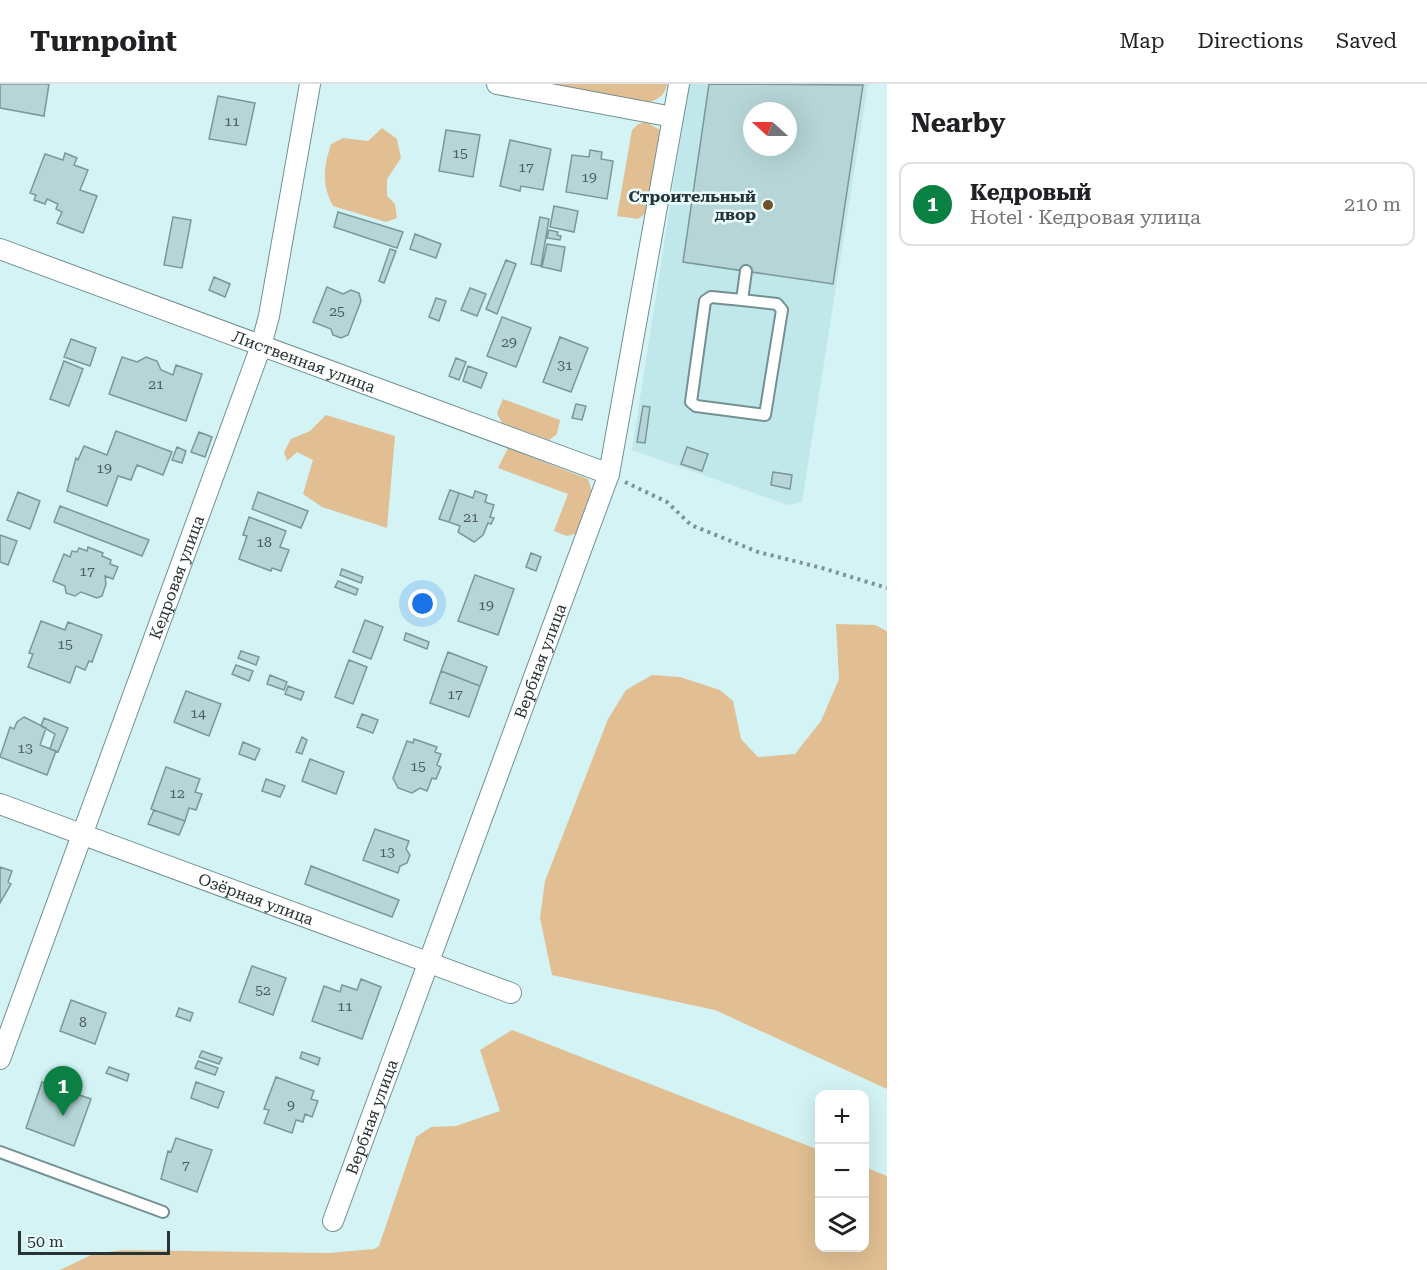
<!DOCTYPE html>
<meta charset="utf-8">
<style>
body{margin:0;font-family:"Roboto Serif",serif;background:#f6f6f6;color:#202124}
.controls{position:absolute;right:18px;bottom:18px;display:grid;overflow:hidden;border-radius:12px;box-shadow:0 6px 24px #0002}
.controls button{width:54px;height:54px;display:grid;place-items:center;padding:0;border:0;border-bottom:2px solid #e0e0e0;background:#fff;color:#202124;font:30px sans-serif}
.compass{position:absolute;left:743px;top:18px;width:54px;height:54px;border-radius:50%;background:#fff;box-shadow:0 6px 24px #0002;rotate:291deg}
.scale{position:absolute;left:18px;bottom:15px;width:152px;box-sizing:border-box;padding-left:6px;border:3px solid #273334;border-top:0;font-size:16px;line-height:21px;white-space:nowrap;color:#273334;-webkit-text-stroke:4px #eafdfe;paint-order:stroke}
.you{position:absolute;left:423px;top:520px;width:21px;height:21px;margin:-15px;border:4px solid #fff;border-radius:50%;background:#1a73e8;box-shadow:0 0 0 9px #1a73e833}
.badge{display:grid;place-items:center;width:39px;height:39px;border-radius:50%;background:#0b8043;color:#fff;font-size:20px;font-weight:700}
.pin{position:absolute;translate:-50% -50px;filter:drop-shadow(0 2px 3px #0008)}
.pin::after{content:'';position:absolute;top:32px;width:21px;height:18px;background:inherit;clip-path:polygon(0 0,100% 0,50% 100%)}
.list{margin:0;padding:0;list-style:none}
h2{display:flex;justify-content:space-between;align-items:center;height:78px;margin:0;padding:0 24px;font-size:26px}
h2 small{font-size:20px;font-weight:400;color:#757577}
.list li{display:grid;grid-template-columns:39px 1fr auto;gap:18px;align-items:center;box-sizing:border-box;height:84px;margin:0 12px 12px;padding:0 12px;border:2px solid #e0e0e0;border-radius:12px}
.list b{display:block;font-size:22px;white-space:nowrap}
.list p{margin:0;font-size:20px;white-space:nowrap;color:#757577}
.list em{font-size:20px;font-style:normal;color:#757577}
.icon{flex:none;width:33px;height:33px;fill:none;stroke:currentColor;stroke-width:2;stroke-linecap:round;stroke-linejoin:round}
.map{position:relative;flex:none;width:887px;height:1186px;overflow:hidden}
header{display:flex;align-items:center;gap:36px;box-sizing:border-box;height:84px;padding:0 30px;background:#fff;border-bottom:2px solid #e0e0e0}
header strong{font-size:28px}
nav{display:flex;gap:33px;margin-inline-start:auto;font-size:21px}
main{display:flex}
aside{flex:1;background:#fff}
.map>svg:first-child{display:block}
.built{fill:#c0e8eb;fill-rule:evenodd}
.green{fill:#e1bf92}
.building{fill:#b6d5d7;stroke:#7a9799;stroke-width:1.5;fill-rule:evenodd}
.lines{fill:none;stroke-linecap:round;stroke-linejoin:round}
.service-casing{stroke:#739092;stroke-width:14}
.minor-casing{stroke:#739092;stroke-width:22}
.path{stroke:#7d9394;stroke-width:4;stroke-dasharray:3 4.5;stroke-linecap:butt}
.service{stroke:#fff;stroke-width:10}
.minor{stroke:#fff;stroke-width:20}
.poi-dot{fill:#705327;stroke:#eafdfe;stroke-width:2}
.labels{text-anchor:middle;stroke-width:5;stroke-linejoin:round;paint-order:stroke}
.number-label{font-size:14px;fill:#4b5c5d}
.poi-label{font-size:16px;font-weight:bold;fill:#273334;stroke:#eafdfe;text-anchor:end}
.street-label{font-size:16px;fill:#273334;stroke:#eafdfe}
</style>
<header>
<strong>Turnpoint</strong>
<nav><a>Map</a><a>Directions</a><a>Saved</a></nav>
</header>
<main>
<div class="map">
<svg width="887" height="1186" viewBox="0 0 887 1186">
<rect width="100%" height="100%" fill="#d3f3f5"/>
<!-- built -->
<path class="built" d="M689,0H868L802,418L788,421L632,366ZM752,27H788V63H752Z"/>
<!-- green -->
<path class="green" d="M549,0H667C665,12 656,18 645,18Z
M646,38L660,46L646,129L638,135L617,132L632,46L638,40Z
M382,44L397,55L401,74L387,95V112L395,120L397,134L386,138L333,122C321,99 324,83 331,60L343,54L368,57Z
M503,315L560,336L557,350L549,356L502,339L497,329Z
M326,331L395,352L387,444L322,423L303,410L313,376L297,368L287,377L284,368L291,355L310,347Z
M508,364L588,395L592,408L578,449L567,452L554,447L568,410L498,384Z
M836,540L875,541L887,547V1005L715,926L552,891L540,834L545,797L608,635L626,606L652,591L680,593L720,606L733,617L741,655L758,673L795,670L821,637L839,595Z
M512,946L819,1066L820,1164H864L865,1083L887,1092V1186H60L93,1170L123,1166L329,1169L374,1165L379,1162L416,1053L431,1043L456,1042L500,1027L480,966Z"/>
<!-- building -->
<path class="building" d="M0,0H49L44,32L0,24Z
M709,0L863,1L833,200L683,178ZM752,27H788V63H752Z
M218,12L255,19L246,61L209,55Z
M446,46L480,51L473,93L439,87Z
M510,56L551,65L543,106L521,102L520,107L500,102Z
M590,66L602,68L601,75L613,77L607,115L566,108L572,71L589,73Z
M65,69L77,74L74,81L88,86L80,106L97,112L83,149L57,139L62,128L56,125L58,120L47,115L45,120L34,116L36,111L30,109L45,70L63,76Z
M554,122L578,127L574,148L550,143Z
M338,128L403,148L397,164L334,143Z
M173,133L191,136L182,184L164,181Z
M540,133L549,135L541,182L531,180Z
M549,146L558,148L557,151L561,152L560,156L547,154Z
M415,150L441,160L436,174L410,165Z
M547,160L565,163L561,187L542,183Z
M390,165L396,167L384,199L379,197Z
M506,176L516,180L497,230L486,225Z
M214,193L230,200L225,213L209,206Z
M327,203L343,210L351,206L359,209L361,217L348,251L341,254L333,251L331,245L313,238Z
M470,204L486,210L477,232L461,226Z
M436,214L446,217L439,237L429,233Z
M502,233L531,244L516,283L487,272Z
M560,253L588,264L571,308L543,298Z
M71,255L96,264L90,282L64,273Z
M122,273L137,278L146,273L157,277L161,286L173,291L176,281L202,290L186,337L109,310Z
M456,274L466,278L459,296L449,292Z
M64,277L83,285L69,322L50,315Z
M468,282L487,289L481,304L463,297Z
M576,320L586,322L582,336L572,334Z
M643,322L650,323L645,359L637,358Z
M116,347L172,368L163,391L137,381L131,396L118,392L107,422L67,407L76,374L78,376L84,362L107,371Z
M199,348L212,353L205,373L191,368Z
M177,363L186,367L182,379L172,376Z
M687,363L708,370L702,387L681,380Z
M773,388L792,391L790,405L771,401Z
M450,406L459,409L449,438L439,435Z
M475,407L487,411L485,418L494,421L490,433L494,434L491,440L488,439L483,451L474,458L458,448L460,442L449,438L459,409L473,414Z
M18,408L40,417L30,445L7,436Z
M258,408L308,427L301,444L252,425Z
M60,422L149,456L142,472L54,438Z
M249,433L286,447L280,463L289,466L281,487L272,484L271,487L239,475L247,452L243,451Z
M0,451L17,457L8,481L0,478Z
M88,463L103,469L102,472L111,476L110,480L118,483L113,495L105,492L106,500L102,512L97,514L81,508L75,512L66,509L65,502L53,497L64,470L70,473L72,467L77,468L79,464L87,467Z
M531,469L541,473L536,487L526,483Z
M342,485L363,493L361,499L340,491Z
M475,491L514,505L498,551L458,537Z
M338,497L358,505L356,511L335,503Z
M365,536L383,543L371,575L353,568Z
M41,537L65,546L68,538L102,551L92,578L89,577L85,586L76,582L70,599L28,583L33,570L29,569Z
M406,549L429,558L427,565L404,556Z
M241,567L259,573L256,581L238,574Z
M448,568L487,583L480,602L441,587Z
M349,576L367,583L353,620L335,613Z
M236,581L253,587L249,597L232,590Z
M441,587L480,602L469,633L430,619Z
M270,591L287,598L284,606L267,600Z
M288,602L304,608L301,616L285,610Z
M186,607L221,620L209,652L174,638Z
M362,630L378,636L373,649L357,643Z
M24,633L46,644L40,661L56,667L47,691L0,673L10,643L14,645L17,638Z
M44,634L68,644L58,668L50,665L55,650L41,642Z
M302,653L307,656L302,670L296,668Z
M414,655L437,663L435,668L441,670L437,681L441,683L436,695L432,694L427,707L420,704L412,709L398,704L393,694L407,657L413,659Z
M243,658L260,665L255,676L239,670Z
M310,675L344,688L336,710L302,697Z
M166,683L200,695L195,708L202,710L196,726L189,724L185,737L151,725Z
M266,695L285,702L280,713L262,707Z
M154,726L185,737L179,751L148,740Z
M375,745L409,757L406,765L410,771L407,779L400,782L398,789L363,776Z
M311,782L399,816L392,833L305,800Z
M0,783L12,787L8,798L11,800L0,819Z
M252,882L286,894L273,931L239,918Z
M361,895L381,903L362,955L312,937L324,902L340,908L342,901L357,906Z
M71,916L106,929L95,960L60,947Z
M179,924L193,929L190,937L176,932Z
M202,967L222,974L219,980L199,973Z
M302,968L320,974L318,981L300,974Z
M198,977L218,984L215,991L195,984Z
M109,983L129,990L127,997L106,989Z
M276,993L314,1007L311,1015L318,1017L312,1033L305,1030L303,1038L296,1036L292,1049L264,1039L269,1026L264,1025Z
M42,998L91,1015L74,1062L26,1044Z
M196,998L224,1008L218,1024L191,1014Z
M176,1054L212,1066L197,1108L161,1095L168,1067L171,1068Z"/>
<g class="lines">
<!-- service casing -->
<g class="service-casing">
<path id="service" d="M742,216L711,213L705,217L691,318L696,322L765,331L782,226L777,220L742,216L746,187
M0,1068L163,1128"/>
</g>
<!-- minor casing -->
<g class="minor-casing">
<g id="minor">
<path d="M497,0L673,33"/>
<path id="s1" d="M0,165L609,390"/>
<path id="s2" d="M0,720L511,909"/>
<path id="s3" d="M0,975L261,262L269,232L310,0"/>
<path id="s4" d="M333,1137L609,390L679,0"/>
</g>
</g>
<!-- path -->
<path class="path" d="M625,398L667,418L691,441L758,468L822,484L887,504"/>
<!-- service -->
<use href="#service" class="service"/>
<!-- minor -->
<use href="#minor" class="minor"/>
</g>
<!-- markers -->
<circle class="poi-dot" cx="768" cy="121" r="6"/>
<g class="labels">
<!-- number labels -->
<g class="number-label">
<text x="232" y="42">11</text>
<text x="460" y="74">15</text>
<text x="526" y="88">17</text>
<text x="589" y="98">19</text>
<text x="337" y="232">25</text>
<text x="509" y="263">29</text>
<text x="565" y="286">31</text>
<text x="156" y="305">21</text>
<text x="104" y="389">19</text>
<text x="471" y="438">21</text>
<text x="264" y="463">18</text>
<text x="87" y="492">17</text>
<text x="486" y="526">19</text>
<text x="65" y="565">15</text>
<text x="455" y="615">17</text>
<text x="198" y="634">14</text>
<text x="25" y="669">13</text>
<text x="418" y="687">15</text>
<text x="177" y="714">12</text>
<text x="387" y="773">13</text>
<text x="263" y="911">52</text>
<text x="345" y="927">11</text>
<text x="83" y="943">8</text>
<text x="291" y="1026">9</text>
<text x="186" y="1086">7</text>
</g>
<!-- poi labels -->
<g class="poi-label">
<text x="756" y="118">Строительный<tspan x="756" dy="18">двор</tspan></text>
</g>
<!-- street labels -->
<g class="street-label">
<text dy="6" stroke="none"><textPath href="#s1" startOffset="324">Лиственная улица</textPath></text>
<text dy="6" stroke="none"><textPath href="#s3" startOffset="513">Кедровая улица</textPath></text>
<text dy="6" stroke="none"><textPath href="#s4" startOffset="597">Вербная улица</textPath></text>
<text dy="6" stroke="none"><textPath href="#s2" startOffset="273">Озёрная улица</textPath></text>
<text dy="6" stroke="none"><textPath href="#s4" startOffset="111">Вербная улица</textPath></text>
</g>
</g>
</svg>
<div class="controls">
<button>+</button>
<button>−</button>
<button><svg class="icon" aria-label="layers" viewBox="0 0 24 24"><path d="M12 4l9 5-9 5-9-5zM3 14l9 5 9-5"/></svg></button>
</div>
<svg class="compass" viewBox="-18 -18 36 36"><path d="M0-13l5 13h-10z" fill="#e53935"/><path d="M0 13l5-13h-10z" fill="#757577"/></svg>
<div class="scale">50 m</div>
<div class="you"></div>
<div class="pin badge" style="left:63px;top:1032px">1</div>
</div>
<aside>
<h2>Nearby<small></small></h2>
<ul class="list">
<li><span class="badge">1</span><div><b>Кедровый</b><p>Hotel · Кедровая улица</p></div><em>210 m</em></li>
</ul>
</aside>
</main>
